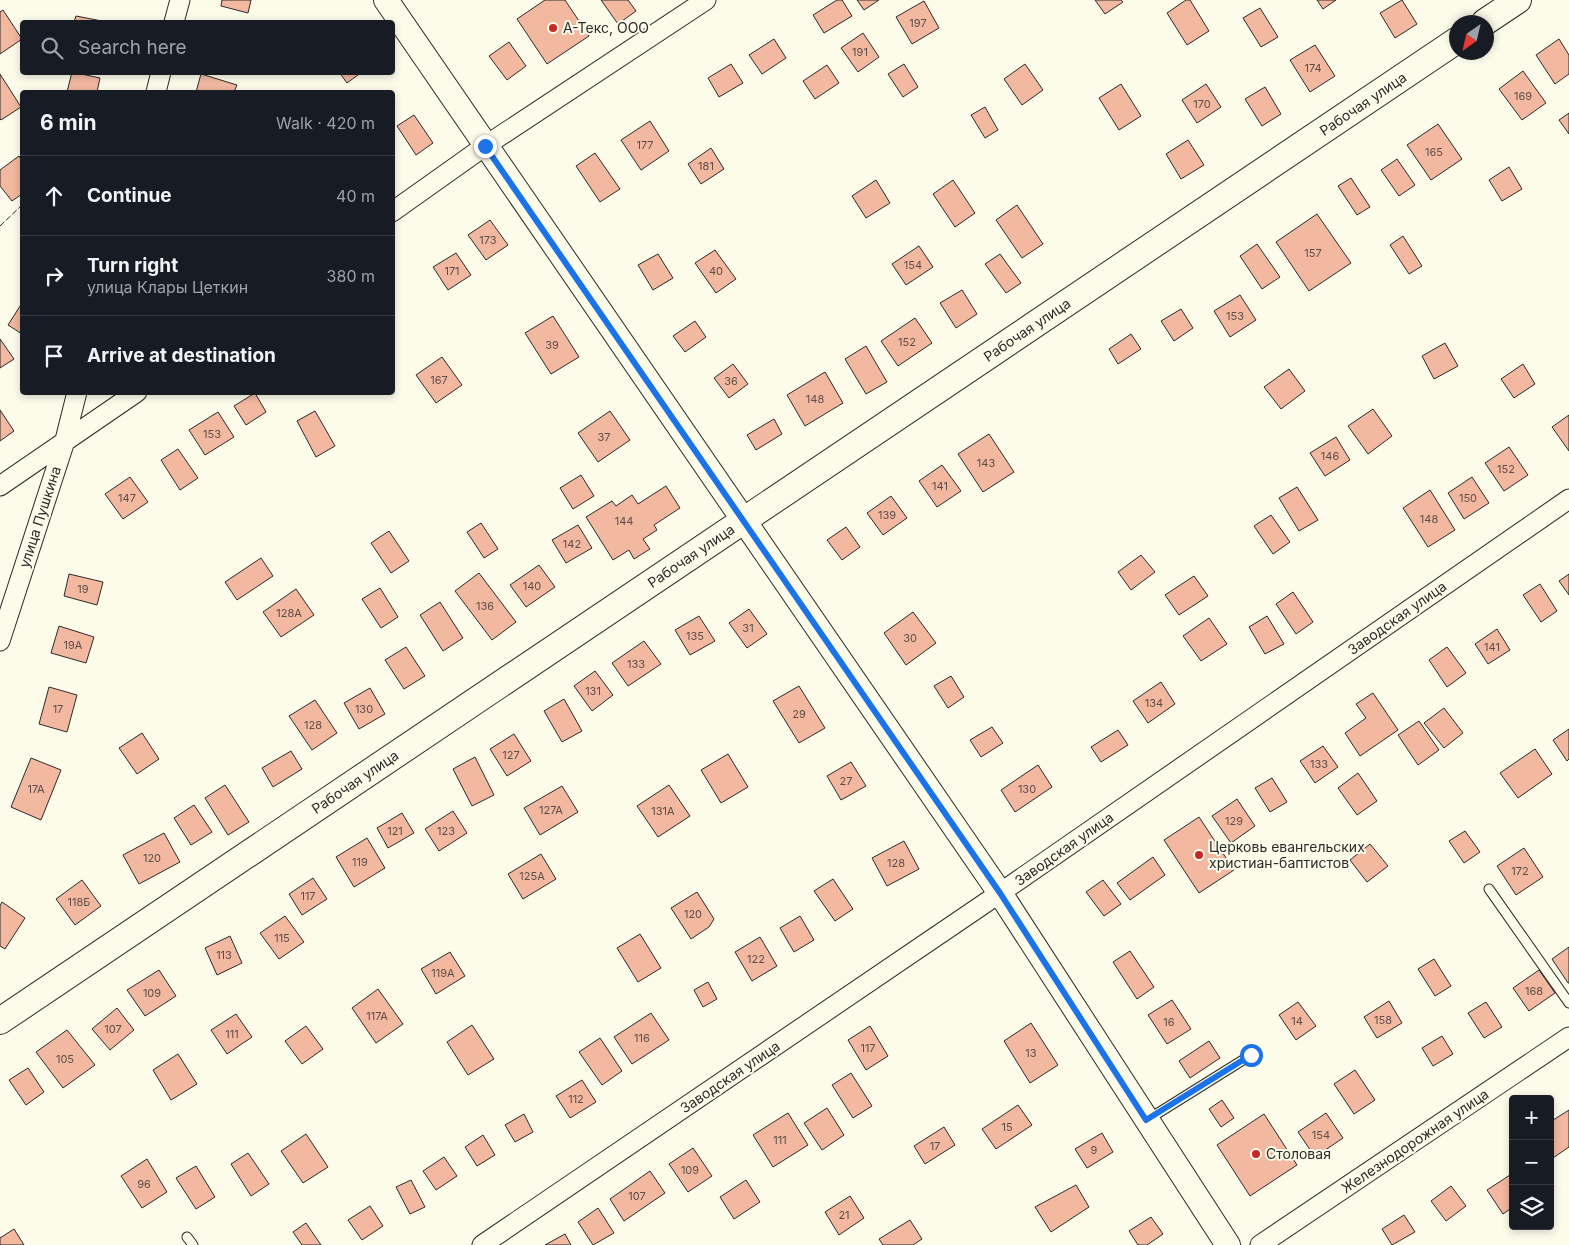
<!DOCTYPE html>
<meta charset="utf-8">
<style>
body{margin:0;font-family:Inter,sans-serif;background:#242831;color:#f1f3f6}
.controls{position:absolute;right:15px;bottom:15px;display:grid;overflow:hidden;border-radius:5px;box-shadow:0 2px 8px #0003}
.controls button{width:45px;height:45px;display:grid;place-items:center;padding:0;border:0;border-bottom:1px solid #363941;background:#171b24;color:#f1f3f6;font:25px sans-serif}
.compass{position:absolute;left:1449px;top:15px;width:45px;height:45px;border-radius:50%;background:#171b24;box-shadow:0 2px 8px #0003;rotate:214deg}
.stop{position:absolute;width:15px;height:15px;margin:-11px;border:4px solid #1a73e8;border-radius:50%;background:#fff}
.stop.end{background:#1a73e8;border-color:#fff;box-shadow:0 1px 5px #0008}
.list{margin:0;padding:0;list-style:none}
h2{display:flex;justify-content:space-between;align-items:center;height:65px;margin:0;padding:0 20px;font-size:21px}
h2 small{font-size:16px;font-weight:400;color:#9ea1a6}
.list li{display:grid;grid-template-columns:32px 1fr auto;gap:15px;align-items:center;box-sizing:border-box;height:80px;padding:0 20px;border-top:1px solid #363941}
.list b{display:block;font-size:19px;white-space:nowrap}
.list p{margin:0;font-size:16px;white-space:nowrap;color:#9ea1a6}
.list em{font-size:16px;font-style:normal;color:#9ea1a6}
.icon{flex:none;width:28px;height:28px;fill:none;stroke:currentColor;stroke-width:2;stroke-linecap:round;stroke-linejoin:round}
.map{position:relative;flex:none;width:1569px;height:1245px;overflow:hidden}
.search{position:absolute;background:#171b24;box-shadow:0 2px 8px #0003;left:20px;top:20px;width:375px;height:55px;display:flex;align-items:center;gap:12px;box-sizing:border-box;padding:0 18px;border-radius:5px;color:#9ea1a6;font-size:19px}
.panel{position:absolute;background:#171b24;box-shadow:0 2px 8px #0003;left:20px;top:90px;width:375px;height:305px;border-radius:5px}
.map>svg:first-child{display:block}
.building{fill:#f2b8a0;stroke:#2b2b2b}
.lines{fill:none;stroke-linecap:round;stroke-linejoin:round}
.service-casing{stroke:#2b2b2b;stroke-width:11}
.minor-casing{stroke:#2b2b2b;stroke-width:21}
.tertiary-casing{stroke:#2b2b2b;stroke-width:26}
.secondary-casing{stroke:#2b2b2b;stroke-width:28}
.service{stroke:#fdfbea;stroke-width:9}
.minor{stroke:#fdfbea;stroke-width:19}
.tertiary{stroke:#fdfbea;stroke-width:24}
.secondary{stroke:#fdfbea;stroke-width:26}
.fence{stroke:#2b2b2b;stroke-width:1;stroke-dasharray:6 2.5;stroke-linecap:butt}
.route{stroke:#1a73e8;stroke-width:6}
.poi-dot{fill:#c62828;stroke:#fdfbea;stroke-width:2}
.labels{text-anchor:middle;stroke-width:4;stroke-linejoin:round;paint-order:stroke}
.number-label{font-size:11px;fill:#5d4e48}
.poi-label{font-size:14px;fill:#2b2b2b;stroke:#fdfbea;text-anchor:start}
.street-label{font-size:14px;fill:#2b2b2b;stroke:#fdfbea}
</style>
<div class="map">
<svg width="1569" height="1245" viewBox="0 0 1569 1245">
<rect width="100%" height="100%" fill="#fdfbea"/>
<!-- building -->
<path class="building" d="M222,0H251L248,13L221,6Z
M545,0H565L589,36L547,64L517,19Z
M601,0H628L636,11L618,24Z
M837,0H842L852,16L824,33L813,15Z
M857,0H879L864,10Z
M1095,0H1121L1123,2L1105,14Z
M1186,0H1190L1209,31L1187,45L1167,13Z
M1317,0H1336L1323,9Z
M1402,0L1417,24L1395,38L1380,13Z
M924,1L939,28L912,44L896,17Z
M1260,8L1278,37L1261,47L1243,18Z
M3,10L22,39L0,54V12Z
M76,16L107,22H74Z
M863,33L879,57L858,72L841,48Z
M774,39L786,58L762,74L749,55Z
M1559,39L1569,55V74L1555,84L1536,55Z
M509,42L526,66L507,80L489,56Z
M1315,45L1335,76L1310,92L1290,60Z
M731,64L743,83L719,97L708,78Z
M904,64L918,87L903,97L888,74Z
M1025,64L1043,90L1022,105L1004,79Z
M827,65L839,83L815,99L803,81Z
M1523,71L1546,103L1522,120L1499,89Z
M72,72L100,78L97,92H67Z
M339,72H362L347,83Z
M0,74L21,107L1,120L0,119Z
M201,74L237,85L234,92H196Z
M1121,84L1141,116L1119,130L1099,98Z
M1206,84L1221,107L1197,123L1182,100Z
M1265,87L1281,114L1262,126L1245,99Z
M985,107L998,130L985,138L971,115Z
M1569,113V134L1559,120Z
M414,115L433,143L416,155L397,126Z
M650,121L669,151L641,170L621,140Z
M1438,124L1462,159L1431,180L1407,145Z
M1188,140L1204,165L1181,179L1166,154Z
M711,148L724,169L701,184L688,164Z
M595,153L620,189L600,202L576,166Z
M19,156L22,161V194L12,201L0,186V170Z
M1397,159L1415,185L1399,196L1381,170Z
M1509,167L1522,189L1502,201L1489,180Z
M1351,178L1370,207L1357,215L1338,186Z
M876,180L890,203L866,218L852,196Z
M953,180L975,213L955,227L933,194Z
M1017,205L1043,244L1022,258L996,220Z
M1317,214L1351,263L1309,291L1276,242Z
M490,220L508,245L486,260L468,235Z
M1403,236L1422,266L1409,274L1390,245Z
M1257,244L1280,277L1262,289L1240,256Z
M919,246L933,267L906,285L892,264Z
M715,250L736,279L716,293L695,263Z
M456,253L471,275L448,290L433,267Z
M658,254L673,278L653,290L638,265Z
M1000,254L1021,283L1006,293L985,264Z
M962,290L977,314L956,328L940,303Z
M1240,295L1256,320L1230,337L1214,311Z
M22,303V334L8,325Z
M1181,309L1193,328L1174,341L1161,321Z
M553,316L579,357L551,374L525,333Z
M915,318L932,343L898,366L881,341Z
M695,321L706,337L685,352L673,336Z
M1131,334L1141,349L1118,364L1109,349Z
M0,339L14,359L0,368Z
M1445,343L1458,366L1434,379L1422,356Z
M866,346L887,382L866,394L845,359Z
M442,357L462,385L436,403L416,375Z
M733,364L748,384L729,398L714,378Z
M1523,364L1535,384L1514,398L1501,379Z
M1289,369L1305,391L1281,409L1264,387Z
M825,372L843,403L805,426L787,395Z
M255,393L266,412L246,425L234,406Z
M1373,409L1392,436L1368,454L1348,426Z
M0,410L14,431L0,441Z
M315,411L335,446L316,457L297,421Z
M610,411L630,440L598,462L578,433Z
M218,412L234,437L205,455L189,430Z
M1569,415V451L1552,427Z
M774,419L782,434L756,450L747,435Z
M989,434L1014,472L983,492L958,454Z
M1336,437L1350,460L1325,476L1310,453Z
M1509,447L1528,475L1504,491L1485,463Z
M178,449L198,478L180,490L161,460Z
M942,465L961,491L937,507L919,481Z
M581,475L594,496L573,509L560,488Z
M130,477L148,502L123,519L105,494Z
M1472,477L1489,503L1464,519L1448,493Z
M666,486L680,508L654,525L657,530L643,539L650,549L634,559L629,550L613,560L586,517L612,501L616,506L632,495L638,504Z
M1297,487L1318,520L1299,531L1279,498Z
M1430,490L1455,530L1428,547L1403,508Z
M891,496L907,518L883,535L867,513Z
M1271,515L1290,542L1273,554L1254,526Z
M481,523L498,549L484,558L467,532Z
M578,525L592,548L566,563L552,540Z
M846,527L860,547L842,560L827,540Z
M389,531L409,561L391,573L371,543Z
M1141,555L1155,572L1131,590L1118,572Z
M261,558L273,576L237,600L225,582Z
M539,565L555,587L526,607L510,585Z
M479,573L516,622L492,640L455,591Z
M69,574L103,582L97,605L64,596Z
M1569,574V595L1559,581Z
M1194,576L1208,596L1179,615L1165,595Z
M1540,584L1557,611L1541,622L1523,595Z
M380,588L398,617L381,628L362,599Z
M296,589L314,615L281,637L263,612Z
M1293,592L1313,622L1296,634L1276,604Z
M440,602L463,638L443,651L420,615Z
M749,609L767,634L747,648L729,623Z
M913,612L936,643L906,665L884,633Z
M699,616L715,641L690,655L675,630Z
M1267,616L1284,644L1265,654L1249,627Z
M1209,618L1227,644L1201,661L1183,636Z
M59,626L94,637L86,663L51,653Z
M1497,629L1510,650L1488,664L1475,644Z
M644,641L661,664L628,686L612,663Z
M406,647L425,676L404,689L385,660Z
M1447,647L1466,673L1447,687L1429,660Z
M595,671L613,695L592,711L574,686Z
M951,676L964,697L948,708L934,686Z
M1161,682L1175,704L1148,723L1133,701Z
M799,686L825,728L799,743L773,701Z
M49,687L77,695L67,732L39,724Z
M370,688L385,714L359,729L344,703Z
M1373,693L1398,730L1360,756L1345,733L1366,718L1356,704Z
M564,699L582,731L562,742L544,711Z
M315,700L337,733L312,750L289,716Z
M1444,708L1463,733L1444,748L1424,723Z
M1419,721L1439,750L1418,765L1398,735Z
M992,727L1003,743L981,757L970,740Z
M1569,729V759L1567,761L1553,740Z
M1118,730L1128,745L1101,762L1091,747Z
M142,733L159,759L137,774L119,748Z
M514,734L531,761L507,776L490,749Z
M1323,746L1338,767L1315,783L1300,761Z
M1535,749L1552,774L1518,798L1500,773Z
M291,751L302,769L273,787L262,768Z
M728,754L748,787L721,803L701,770Z
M475,757L494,795L472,806L453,769Z
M31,758L61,770L41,820L11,807Z
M851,762L866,786L841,800L827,776Z
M1038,765L1052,787L1015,812L1001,790Z
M1358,773L1377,801L1357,815L1338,788Z
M1272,778L1287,802L1270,812L1255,788Z
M225,785L249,822L228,835L205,798Z
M669,785L690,816L658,837L637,806Z
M562,786L578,812L540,835L524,808Z
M1237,799L1255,826L1231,843L1212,816Z
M194,805L212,832L191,845L174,818Z
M453,811L467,833L439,851L425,829Z
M402,813L414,833L388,848L377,828Z
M1199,817L1234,870L1199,893L1164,840Z
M1465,831L1480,852L1464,863L1449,841Z
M164,833L180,862L139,884L123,855Z
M367,838L385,868L354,887L336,857Z
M904,841L919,869L887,886L872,858Z
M1370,844L1388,866L1367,882L1350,860Z
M1524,848L1543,877L1516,895L1497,866Z
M541,854L556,879L523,899L508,874Z
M1153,857L1165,875L1130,900L1117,883Z
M313,878L327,899L302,915L289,894Z
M833,879L853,909L835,921L814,891Z
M82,880L101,906L75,925L56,899Z
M1103,880L1121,904L1104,916L1086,892Z
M697,892L714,919L709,927L691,939L671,908Z
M2,902L25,918L5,949L0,946V906Z
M285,916L304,942L279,959L260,933Z
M800,916L814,940L794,952L780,928Z
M640,934L661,968L638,982L617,948Z
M230,936L242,963L217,975L205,948Z
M760,937L777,966L752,981L735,952Z
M1569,947V983H1568L1552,959Z
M1130,951L1154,987L1137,999L1113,962Z
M450,952L465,976L436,994L421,969Z
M1434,959L1451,986L1435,996L1418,969Z
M159,970L176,996L145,1016L127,990Z
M1539,970L1555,993L1529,1011L1513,988Z
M708,982L717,999L703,1007L694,990Z
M378,989L403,1024L376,1043L352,1008Z
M1172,1000L1191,1029L1167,1044L1148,1015Z
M1389,1001L1402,1023L1377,1038L1364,1017Z
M1298,1002L1316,1026L1296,1040L1279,1015Z
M1486,1002L1502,1027L1484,1038L1468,1013Z
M117,1008L134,1030L110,1050L92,1029Z
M651,1013L669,1040L632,1064L614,1037Z
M236,1014L252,1037L227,1054L211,1030Z
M1031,1023L1058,1065L1030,1083L1004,1041Z
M472,1025L494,1059L468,1075L447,1042Z
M306,1026L323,1049L302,1064L285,1041Z
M870,1026L888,1056L866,1070L848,1040Z
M67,1030L95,1065L63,1088L36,1052Z
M1442,1036L1453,1054L1433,1066L1422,1048Z
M600,1038L622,1071L602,1085L579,1052Z
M1209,1041L1220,1058L1190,1078L1179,1061Z
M178,1054L197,1084L171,1100L153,1070Z
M28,1068L44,1092L26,1105L9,1080Z
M1355,1070L1375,1100L1354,1114L1334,1084Z
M851,1073L872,1106L853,1118L832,1085Z
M582,1080L596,1102L570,1118L556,1096Z
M1222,1100L1234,1118L1221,1127L1209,1109Z
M1018,1105L1032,1125L996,1149L982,1129Z
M827,1108L844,1135L822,1150L804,1123Z
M1569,1110V1147L1550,1160V1122Z
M788,1113L808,1145L773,1167L753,1135Z
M1326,1113L1343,1138L1315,1157L1298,1132Z
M524,1114L533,1132L515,1142L505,1125Z
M1264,1114L1297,1165L1250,1196L1217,1145Z
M944,1127L955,1145L925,1164L914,1146Z
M1102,1133L1113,1152L1087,1168L1075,1149Z
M306,1134L328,1167L303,1183L281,1151Z
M483,1135L495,1155L477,1166L465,1147Z
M693,1148L712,1176L688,1192L669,1164Z
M248,1153L269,1184L251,1196L231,1164Z
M444,1157L457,1176L436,1190L423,1171Z
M147,1159L167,1192L142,1208L121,1176Z
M196,1166L215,1197L196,1209L176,1178Z
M650,1171L665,1193L624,1221L610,1199Z
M1513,1173V1207L1503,1214L1487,1190Z
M411,1180L425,1207L410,1214L396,1187Z
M746,1180L760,1202L734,1219L720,1197Z
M1076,1185L1089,1207L1051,1232L1035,1207Z
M1451,1186L1466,1206L1446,1221L1431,1201Z
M850,1196L864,1218L839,1235L825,1212Z
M370,1206L383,1226L362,1240L348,1220Z
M598,1208L614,1233L593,1245L578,1222Z
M1404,1215L1415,1232L1392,1245L1382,1229Z
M1151,1217L1163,1234L1147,1245H1138L1129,1231Z
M910,1220L922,1239L913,1245H883L879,1239Z
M306,1223L321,1245H302L293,1232Z
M14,1229L24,1245H0V1238Z
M565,1234L571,1245H545Z"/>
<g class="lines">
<!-- service casing -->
<g class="service-casing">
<path id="service" d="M1489,889L1569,1003
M1147,1120L1251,1055
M187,1237L193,1245"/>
</g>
<!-- minor casing -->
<g class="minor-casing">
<path id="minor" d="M174,22L180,0
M156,92L161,72
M392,212L485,146L706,0
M0,486L137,392
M0,641L64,444L77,392
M482,1245L1000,893L1569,499
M1260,1245L1569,1037"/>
</g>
<!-- tertiary casing -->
<g class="tertiary-casing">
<path id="tertiary" d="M386,0L1000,893L1228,1245"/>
</g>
<!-- secondary casing -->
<g class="secondary-casing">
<path id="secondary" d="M1485,22L1518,0
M0,1021L1456,41"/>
</g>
<!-- service -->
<use href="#service" class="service"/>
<!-- minor -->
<use href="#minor" class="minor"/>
<!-- tertiary -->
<use href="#tertiary" class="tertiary"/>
<!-- secondary -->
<use href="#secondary" class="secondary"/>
<!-- fence -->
<path class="fence" d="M0,226L22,205"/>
</g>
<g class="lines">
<!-- route -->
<path class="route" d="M485,146L1000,893L1146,1120L1251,1055"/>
</g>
<!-- markers -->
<g class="poi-dot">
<circle cx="553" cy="28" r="5"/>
<circle cx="1199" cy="855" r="5"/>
<circle cx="1256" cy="1154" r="5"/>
</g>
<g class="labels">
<!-- number labels -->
<g class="number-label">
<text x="918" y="27">197</text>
<text x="860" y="56">191</text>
<text x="1313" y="72">174</text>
<text x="1523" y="100">169</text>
<text x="1202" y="108">170</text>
<text x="645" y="149">177</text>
<text x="1434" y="156">165</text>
<text x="706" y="170">181</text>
<text x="488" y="244">173</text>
<text x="1313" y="257">157</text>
<text x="913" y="269">154</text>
<text x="452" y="275">171</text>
<text x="716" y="275">40</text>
<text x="1235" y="320">153</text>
<text x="907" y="346">152</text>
<text x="552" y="349">39</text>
<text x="439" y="384">167</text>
<text x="731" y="385">36</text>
<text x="815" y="403">148</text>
<text x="212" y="438">153</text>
<text x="604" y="441">37</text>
<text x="1330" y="460">146</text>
<text x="986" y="467">143</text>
<text x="1506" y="473">152</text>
<text x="940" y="490">141</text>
<text x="127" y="502">147</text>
<text x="1468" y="502">150</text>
<text x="887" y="519">139</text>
<text x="1429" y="523">148</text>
<text x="624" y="525">144</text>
<text x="572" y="548">142</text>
<text x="532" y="590">140</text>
<text x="83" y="593">19</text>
<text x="485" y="610">136</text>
<text x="289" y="617">128А</text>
<text x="748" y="632">31</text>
<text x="695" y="640">135</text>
<text x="910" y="642">30</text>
<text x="73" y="649">19А</text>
<text x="1492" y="651">141</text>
<text x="636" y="668">133</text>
<text x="593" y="695">131</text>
<text x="1154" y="707">134</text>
<text x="58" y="713">17</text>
<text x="364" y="713">130</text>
<text x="799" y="718">29</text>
<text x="313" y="729">128</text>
<text x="511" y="759">127</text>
<text x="1319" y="768">133</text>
<text x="846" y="785">27</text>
<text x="36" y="793">17А</text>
<text x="1027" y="793">130</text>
<text x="551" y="814">127А</text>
<text x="663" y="815">131А</text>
<text x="1234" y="825">129</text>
<text x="395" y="835">121</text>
<text x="446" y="835">123</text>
<text x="152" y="862">120</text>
<text x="360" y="866">119</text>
<text x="896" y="867">128</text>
<text x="1520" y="875">172</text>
<text x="532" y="880">125А</text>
<text x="308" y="900">117</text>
<text x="79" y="906">118Б</text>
<text x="693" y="918">120</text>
<text x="282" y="942">115</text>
<text x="224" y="959">113</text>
<text x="756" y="963">122</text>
<text x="443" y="977">119А</text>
<text x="1534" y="995">168</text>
<text x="152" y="997">109</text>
<text x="377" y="1020">117А</text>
<text x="1383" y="1024">158</text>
<text x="1297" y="1025">14</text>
<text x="1169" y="1026">16</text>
<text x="113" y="1033">107</text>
<text x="232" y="1038">111</text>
<text x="642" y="1042">116</text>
<text x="868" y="1052">117</text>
<text x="1031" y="1057">13</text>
<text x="65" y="1063">105</text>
<text x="576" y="1103">112</text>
<text x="1007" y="1131">15</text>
<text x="1321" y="1139">154</text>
<text x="780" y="1144">111</text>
<text x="935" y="1150">17</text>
<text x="1094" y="1154">9</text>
<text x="690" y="1174">109</text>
<text x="144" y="1188">96</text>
<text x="637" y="1200">107</text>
<text x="844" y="1219">21</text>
</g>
<!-- poi labels -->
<g class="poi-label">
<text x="563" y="33">А-Текс, ООО</text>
<text x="1209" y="852">Церковь евангельских<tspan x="1209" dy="16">христиан-баптистов</tspan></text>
<text x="1266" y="1159">Столовая</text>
</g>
<!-- street labels -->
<g class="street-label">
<text transform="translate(1363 104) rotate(-34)" y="5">Рабочая улица</text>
<text transform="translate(1027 330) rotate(-34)" y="5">Рабочая улица</text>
<text transform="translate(40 517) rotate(-72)" y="5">улица Пушкина</text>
<text transform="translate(691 556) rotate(-34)" y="5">Рабочая улица</text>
<text transform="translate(1397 618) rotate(-35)" y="5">Заводская улица</text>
<text transform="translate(355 782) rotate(-34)" y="5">Рабочая улица</text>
<text transform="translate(1064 849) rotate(-35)" y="5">Заводская улица</text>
<text transform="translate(730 1077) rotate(-34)" y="5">Заводская улица</text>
<text transform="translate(1415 1141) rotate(-34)" y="5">Железнодорожная улица</text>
</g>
</g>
</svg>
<div class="controls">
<button>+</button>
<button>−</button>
<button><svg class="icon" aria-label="layers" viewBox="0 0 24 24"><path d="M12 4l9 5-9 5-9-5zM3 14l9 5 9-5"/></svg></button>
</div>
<svg class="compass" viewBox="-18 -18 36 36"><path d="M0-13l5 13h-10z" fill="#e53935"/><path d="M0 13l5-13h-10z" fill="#9ea1a6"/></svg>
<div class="stop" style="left:1251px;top:1055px"></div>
<div class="stop end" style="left:485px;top:146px"></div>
<div class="search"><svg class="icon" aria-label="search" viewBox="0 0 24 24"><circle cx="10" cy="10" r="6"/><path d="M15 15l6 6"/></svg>Search here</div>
<section class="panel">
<h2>6 min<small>Walk · 420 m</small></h2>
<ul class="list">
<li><svg class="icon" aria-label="ahead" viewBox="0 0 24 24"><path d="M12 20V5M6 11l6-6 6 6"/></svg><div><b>Continue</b></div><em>40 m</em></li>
<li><svg class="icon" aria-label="right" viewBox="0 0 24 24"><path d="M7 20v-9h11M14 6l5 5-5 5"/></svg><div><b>Turn right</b><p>улица Клары Цеткин</p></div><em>380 m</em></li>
<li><svg class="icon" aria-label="arrive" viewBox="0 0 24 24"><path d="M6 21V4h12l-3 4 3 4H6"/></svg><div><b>Arrive at destination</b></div></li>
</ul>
</section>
</div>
